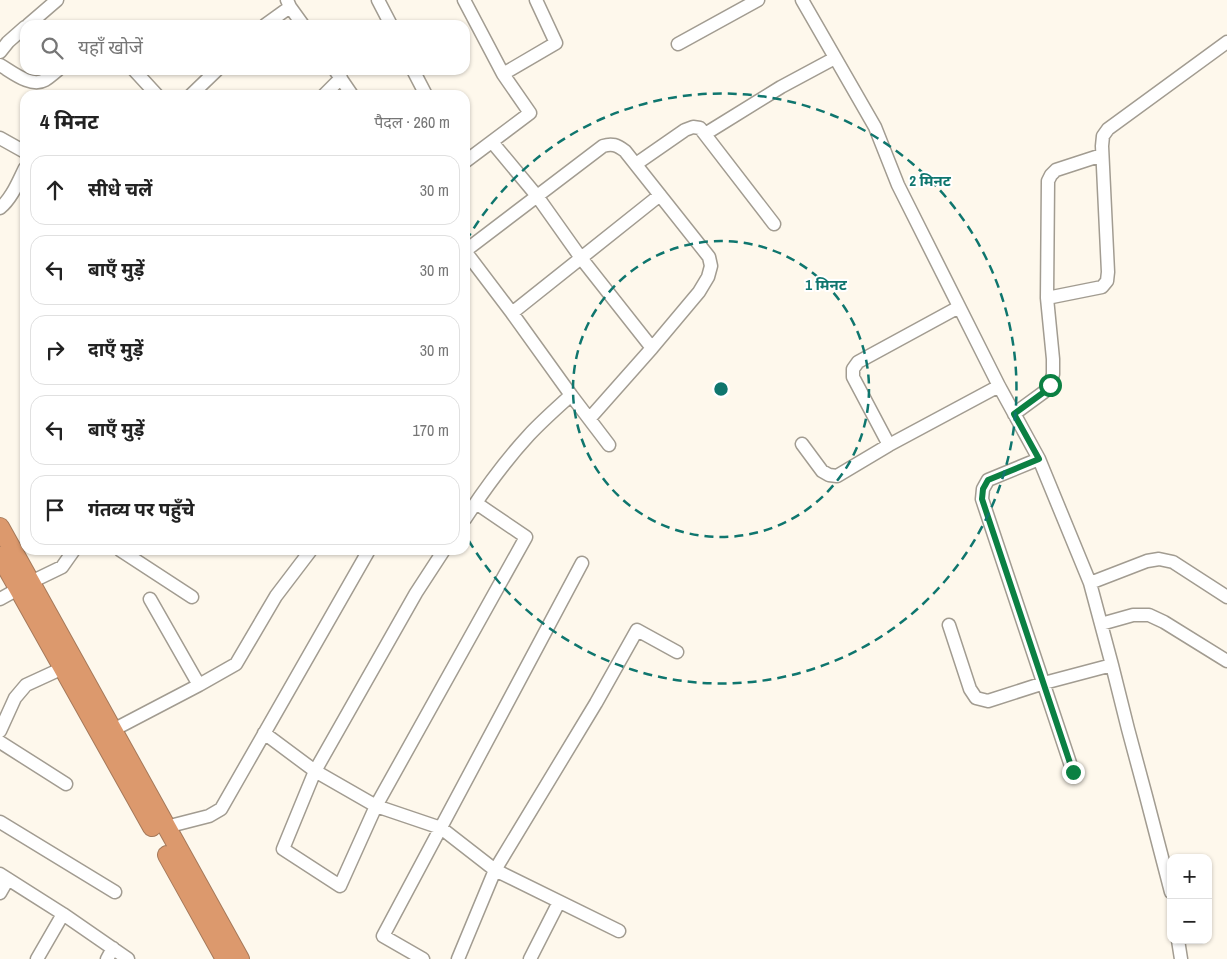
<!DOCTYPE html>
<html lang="hi">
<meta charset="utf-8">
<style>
body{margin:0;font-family:"Archivo Narrow","Noto Sans Devanagari",sans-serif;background:#f2f2f2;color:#222}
.controls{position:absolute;right:15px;bottom:15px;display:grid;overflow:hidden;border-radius:10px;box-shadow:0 1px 4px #0004}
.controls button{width:45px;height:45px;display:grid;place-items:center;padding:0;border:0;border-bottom:1px solid #e0e0e0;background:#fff;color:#222;font:25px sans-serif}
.stop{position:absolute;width:15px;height:15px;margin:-11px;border:4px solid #0b8043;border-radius:50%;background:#fff}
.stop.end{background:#0b8043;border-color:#fff;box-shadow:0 1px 5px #0008}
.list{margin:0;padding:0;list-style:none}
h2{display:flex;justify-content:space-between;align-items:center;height:65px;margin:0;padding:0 20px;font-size:21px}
h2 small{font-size:16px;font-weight:400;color:#767676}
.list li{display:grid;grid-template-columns:32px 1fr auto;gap:15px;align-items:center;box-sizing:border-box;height:70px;margin:0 10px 10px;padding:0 10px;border:1px solid #e0e0e0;border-radius:15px}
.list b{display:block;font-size:19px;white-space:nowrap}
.list em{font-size:16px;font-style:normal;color:#767676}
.icon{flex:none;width:28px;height:28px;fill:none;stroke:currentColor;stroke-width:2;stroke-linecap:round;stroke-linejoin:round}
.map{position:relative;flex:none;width:1227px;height:959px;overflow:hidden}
.search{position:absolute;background:#fff;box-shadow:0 1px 4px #0004;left:20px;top:20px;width:450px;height:55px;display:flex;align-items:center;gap:12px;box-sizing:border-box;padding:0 18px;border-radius:15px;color:#767676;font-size:19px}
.panel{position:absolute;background:#fff;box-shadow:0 1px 4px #0004;left:20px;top:90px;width:450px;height:465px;border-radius:15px}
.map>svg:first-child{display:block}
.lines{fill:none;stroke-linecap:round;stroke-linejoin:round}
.minor-casing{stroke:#a29c91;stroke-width:15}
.highway-casing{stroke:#a5795a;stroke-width:20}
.minor{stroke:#fff;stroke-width:12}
.highway{stroke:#dc996d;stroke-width:18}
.route{stroke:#0b8043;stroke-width:6}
.ring{fill:none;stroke:#0f766e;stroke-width:2.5;stroke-dasharray:9 6}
.centre{fill:#0f766e;stroke:#fff;stroke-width:2.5}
.ring-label{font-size:15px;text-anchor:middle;font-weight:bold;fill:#0f766e;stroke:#fff;stroke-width:4;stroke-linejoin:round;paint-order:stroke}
</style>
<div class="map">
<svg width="1227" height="959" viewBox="0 0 1227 959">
<rect width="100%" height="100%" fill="#fef8ec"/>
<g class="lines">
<!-- minor casing -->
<g class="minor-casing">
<path id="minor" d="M287,0L290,7L303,25
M378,0L391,25
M464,0L503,74L556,43L536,0
M802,0L875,127L898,185L999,386L1039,459L1090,583L1112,665L1128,729L1146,796L1171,892
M28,25L57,0
M265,25L290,7
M678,44L758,0
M0,52L8,42L25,27
M0,65C12,72 31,88 45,80C50,77 54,73 58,70
M134,70L157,95
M335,70L352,95
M413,70L426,95
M191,95L217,70
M324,95L341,78
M705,134L781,87L835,58
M0,138L25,152
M492,142L537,196L581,258L652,348
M465,159L466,161L530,113L503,74
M636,164L685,130L693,127L700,128L774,224
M0,208C12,198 18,182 25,168
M465,251L603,146C612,143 617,145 625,151L709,257L711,266L708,277L699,292L652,348L590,418
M465,251L512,313L571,395C557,408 542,421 529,435C505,461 484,490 465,519
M1047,298L1102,287L1107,281L1108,272L1102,146L1103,136L1108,129L1227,42
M512,313L660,195
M571,395L609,445
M1014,414L1044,392L1050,385L1053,374V359L1047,298L1048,181L1051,175L1056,170L1102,155
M802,444L822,471L829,475L837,476L889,445L999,386
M889,445L853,377V369L858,362L959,307
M1039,459L988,480L983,489L982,499L1073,772
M120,550L192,597
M444,550L416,593L315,771L283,849L340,886L376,806L526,537L476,503
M31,582L62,567L74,550
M1090,583L1147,561L1159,559L1173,562L1227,597
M0,599L18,589
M1101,624L1133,615H1149L1164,622L1227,661
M949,625L970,689L976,698L988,701L1044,683L1112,665
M199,685L236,664L276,596L311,550
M113,730L199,685L150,599
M0,731L15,698L26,685L63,668
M264,733L315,771L376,806L441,828L495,870L619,931
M0,742L66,784
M0,822L115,892
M166,827L209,816L221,809L369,550
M0,874L63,914L128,959
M0,893L8,879
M1178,940L1181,959
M37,959L63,914
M107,959L113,948
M423,959L383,936L582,563
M458,959L495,870L596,703L637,630L677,652
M530,959L559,902"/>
</g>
<!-- highway casing -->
<g class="highway-casing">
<path id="highway" d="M0,527L240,959
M0,556L152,827
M167,855L225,959"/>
</g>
<!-- minor -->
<use href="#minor" class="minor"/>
<!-- highway -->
<use href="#highway" class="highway"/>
</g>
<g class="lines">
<!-- route -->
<path class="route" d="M1050,385L1044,392L1014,414L1039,459L988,480L983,489L982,499L1073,772"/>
</g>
<!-- distance rings -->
<g class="ring">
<circle cx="721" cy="389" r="148"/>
<path d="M466 241A295 295 0 1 1 466 536"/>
</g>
<circle cx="721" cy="389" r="8" class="centre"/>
<g class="ring-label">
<text x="930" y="186">2 मिनट</text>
<text x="826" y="290">1 मिनट</text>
</g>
</svg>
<div class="controls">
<button>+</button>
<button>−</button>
</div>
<div class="stop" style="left:1050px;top:385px"></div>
<div class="stop end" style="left:1073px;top:772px"></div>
<div class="search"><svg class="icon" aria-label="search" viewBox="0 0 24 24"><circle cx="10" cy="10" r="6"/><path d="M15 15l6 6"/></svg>यहाँ खोजें</div>
<section class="panel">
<h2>4 मिनट<small>पैदल · 260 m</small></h2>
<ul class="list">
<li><svg class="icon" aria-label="ahead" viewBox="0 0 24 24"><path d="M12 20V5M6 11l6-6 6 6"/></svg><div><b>सीधे चलें</b></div><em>30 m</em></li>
<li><svg class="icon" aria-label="left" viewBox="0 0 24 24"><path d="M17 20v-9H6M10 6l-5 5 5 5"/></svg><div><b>बाएँ मुड़ें</b></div><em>30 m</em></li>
<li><svg class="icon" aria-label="right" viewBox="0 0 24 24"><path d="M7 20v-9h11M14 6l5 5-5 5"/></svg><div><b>दाएँ मुड़ें</b></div><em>30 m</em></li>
<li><svg class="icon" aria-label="left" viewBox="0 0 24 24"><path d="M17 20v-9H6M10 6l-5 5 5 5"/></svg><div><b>बाएँ मुड़ें</b></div><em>170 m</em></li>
<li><svg class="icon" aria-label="arrive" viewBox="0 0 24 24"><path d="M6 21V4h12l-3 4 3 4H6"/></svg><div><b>गंतव्य पर पहुँचे</b></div></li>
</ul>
</section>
</div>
